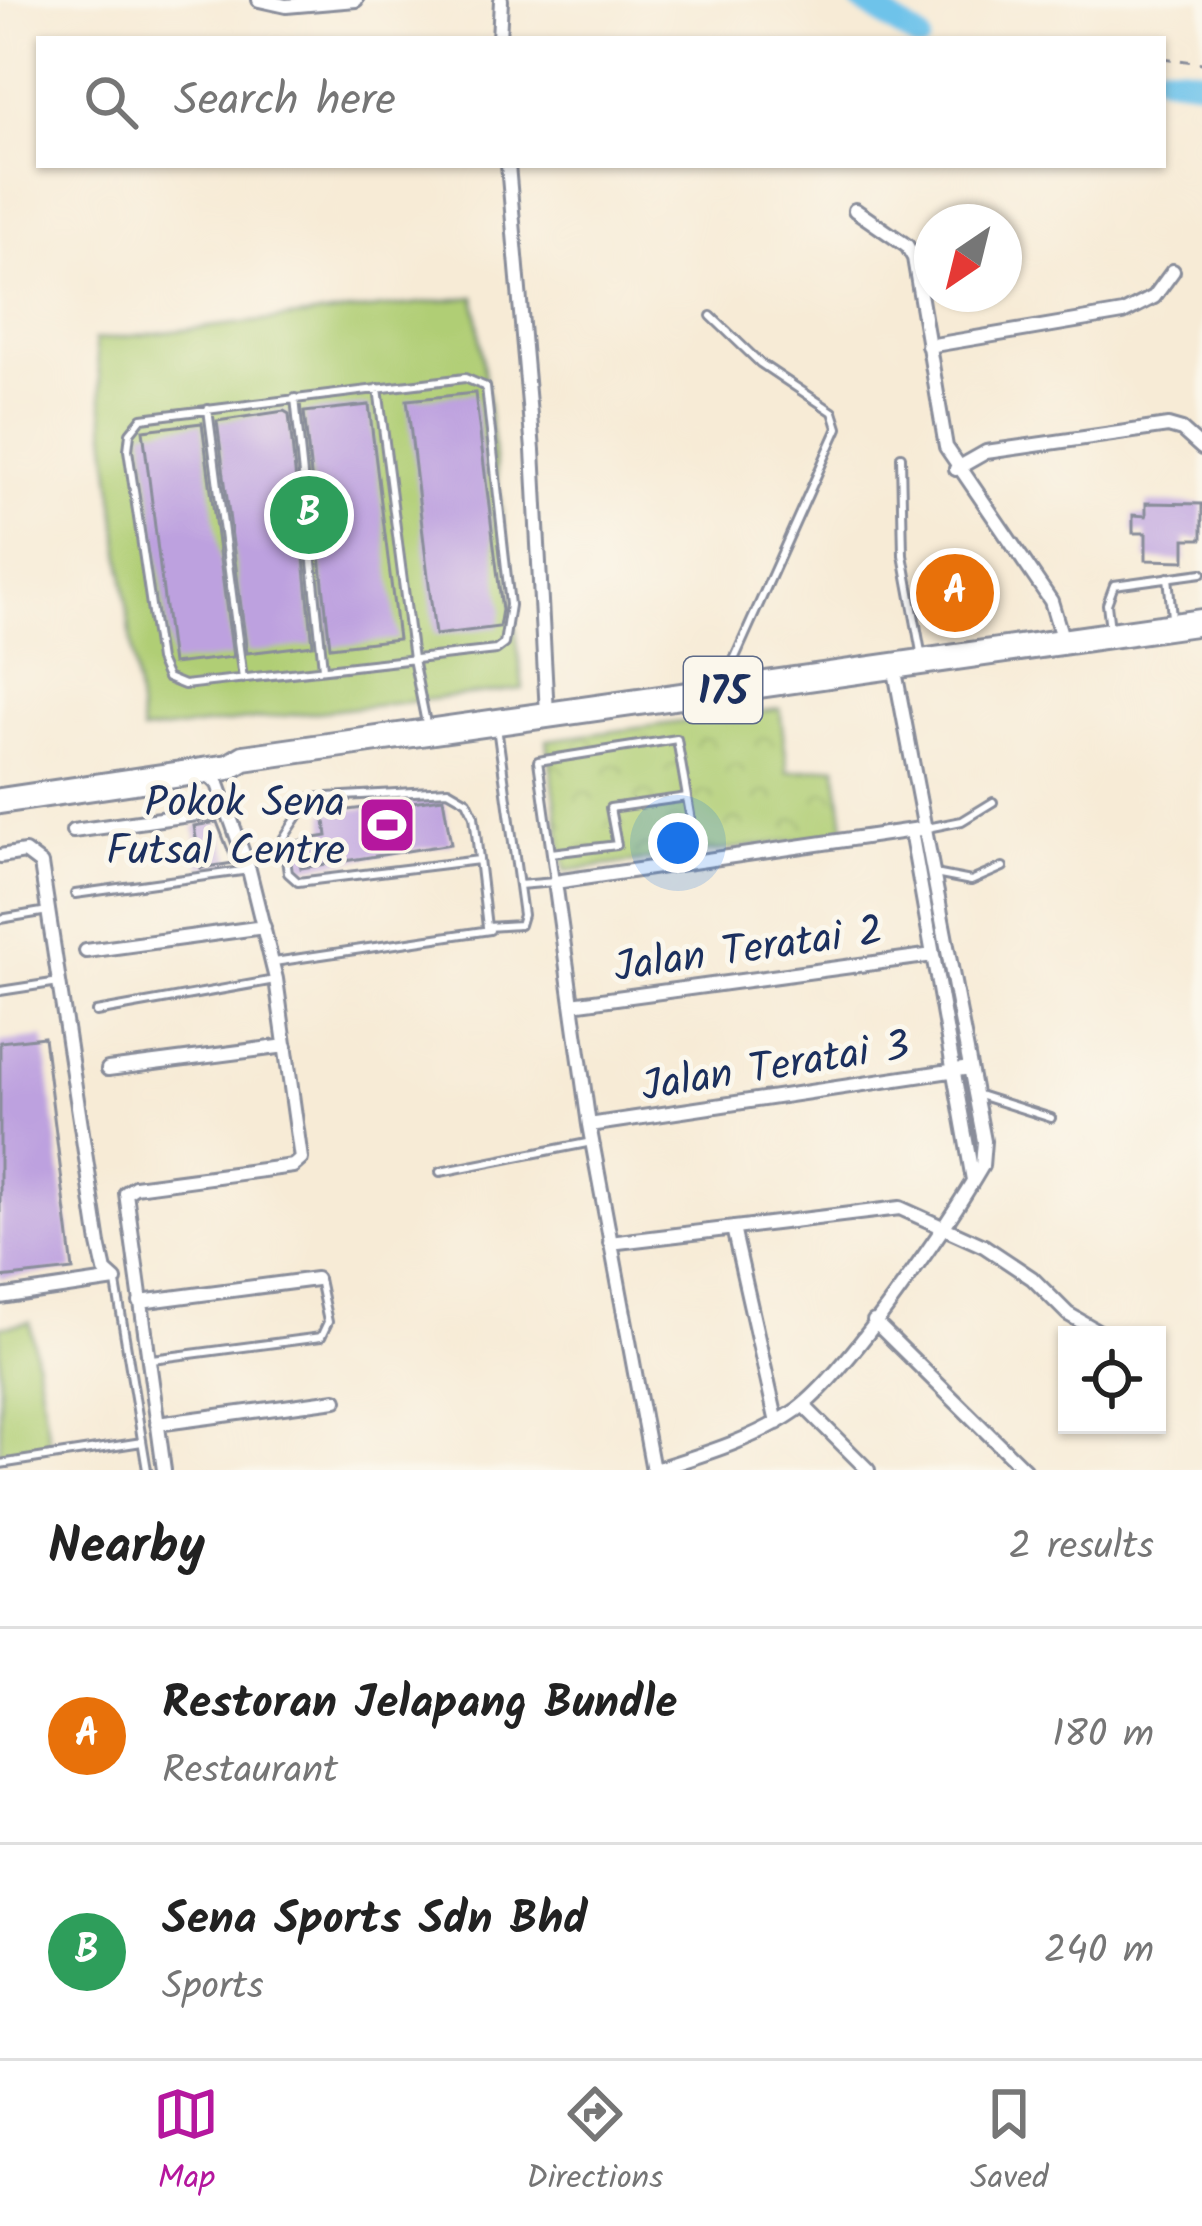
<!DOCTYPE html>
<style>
body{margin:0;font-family:Kalam,sans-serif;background:#f2f2f2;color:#222}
.controls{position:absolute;right:36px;bottom:36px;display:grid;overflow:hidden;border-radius:0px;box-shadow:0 3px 9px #0004}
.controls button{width:108px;height:108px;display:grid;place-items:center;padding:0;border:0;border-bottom:3px solid #e0e0e0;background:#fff;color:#222;font:60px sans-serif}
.compass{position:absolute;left:914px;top:204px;width:108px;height:108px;border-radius:50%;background:#fff;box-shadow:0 3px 9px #0004;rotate:215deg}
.you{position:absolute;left:678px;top:843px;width:42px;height:42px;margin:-30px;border:9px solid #fff;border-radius:50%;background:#1a73e8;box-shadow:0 0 0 18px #1a73e833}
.badge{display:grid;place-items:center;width:78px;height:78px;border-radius:50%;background:#b5179e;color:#fff;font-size:39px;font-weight:700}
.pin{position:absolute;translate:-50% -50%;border:6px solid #fff;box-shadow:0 3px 12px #0006}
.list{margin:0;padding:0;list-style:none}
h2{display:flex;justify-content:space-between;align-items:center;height:156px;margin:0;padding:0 48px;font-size:51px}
h2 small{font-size:39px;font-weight:400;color:#767676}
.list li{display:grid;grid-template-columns:78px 1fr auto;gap:36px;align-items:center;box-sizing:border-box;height:216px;padding:0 48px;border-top:3px solid #e0e0e0}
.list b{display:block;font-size:45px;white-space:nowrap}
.list p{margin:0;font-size:39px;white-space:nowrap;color:#767676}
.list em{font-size:39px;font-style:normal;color:#767676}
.icon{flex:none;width:66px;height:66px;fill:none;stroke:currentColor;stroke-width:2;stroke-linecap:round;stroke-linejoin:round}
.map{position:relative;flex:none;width:1202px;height:1470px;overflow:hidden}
.search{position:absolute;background:#fff;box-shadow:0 3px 9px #0004;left:36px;right:36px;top:36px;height:132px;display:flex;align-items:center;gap:30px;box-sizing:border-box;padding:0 42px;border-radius:0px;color:#767676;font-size:45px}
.sheet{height:588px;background:#fff}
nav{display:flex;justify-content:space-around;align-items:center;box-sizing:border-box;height:168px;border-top:3px solid #e0e0e0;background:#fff;font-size:33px;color:#767676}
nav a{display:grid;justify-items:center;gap:6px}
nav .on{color:#b5179e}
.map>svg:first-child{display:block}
.park{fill:url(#park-crowns);stroke:#667e6a;stroke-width:3}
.pitch{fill:#b0ce75;stroke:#667e6a;stroke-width:3}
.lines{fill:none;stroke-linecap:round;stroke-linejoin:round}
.river{stroke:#6ec3ea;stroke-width:24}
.building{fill:#bda1df}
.lane-casing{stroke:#898d9a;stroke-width:12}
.street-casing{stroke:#898d9a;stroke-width:18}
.highway-casing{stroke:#898d9a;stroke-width:30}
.path{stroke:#898d9a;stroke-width:3;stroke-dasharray:9 9;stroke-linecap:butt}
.lane{stroke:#fff;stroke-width:6}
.street{stroke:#fff;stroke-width:12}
.highway{stroke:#fff;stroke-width:24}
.labels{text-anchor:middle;stroke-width:10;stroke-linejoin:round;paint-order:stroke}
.shield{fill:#fbf7ec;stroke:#5e6b89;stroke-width:3}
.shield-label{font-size:39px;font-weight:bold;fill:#1b2f5e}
.poi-label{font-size:42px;fill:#1b2f5e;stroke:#fbf7ec;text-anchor:end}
.street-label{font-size:42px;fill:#1b2f5e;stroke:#fbf7ec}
</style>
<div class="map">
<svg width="1202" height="1470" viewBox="0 0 1202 1470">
<defs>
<pattern id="park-crowns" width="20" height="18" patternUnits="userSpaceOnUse" patternTransform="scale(3)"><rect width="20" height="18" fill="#b0ce75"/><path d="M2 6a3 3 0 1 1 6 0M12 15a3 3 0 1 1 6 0" fill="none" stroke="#97b168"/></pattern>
</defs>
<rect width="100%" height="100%" fill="#fbf7ec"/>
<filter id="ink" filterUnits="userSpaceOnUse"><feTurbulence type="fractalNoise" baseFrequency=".00833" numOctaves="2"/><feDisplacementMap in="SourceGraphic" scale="24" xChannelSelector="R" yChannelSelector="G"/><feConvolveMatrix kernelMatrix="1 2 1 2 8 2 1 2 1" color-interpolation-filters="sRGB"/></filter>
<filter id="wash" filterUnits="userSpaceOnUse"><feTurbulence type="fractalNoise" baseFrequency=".004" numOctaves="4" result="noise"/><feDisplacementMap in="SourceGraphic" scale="48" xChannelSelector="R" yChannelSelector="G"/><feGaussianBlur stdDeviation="2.7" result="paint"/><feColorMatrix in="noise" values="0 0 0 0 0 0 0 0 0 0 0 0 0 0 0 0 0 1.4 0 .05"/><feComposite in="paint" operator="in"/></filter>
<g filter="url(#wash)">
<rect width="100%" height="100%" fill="#f7ebd6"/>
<!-- park -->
<path class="park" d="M780,709L788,772L836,766L845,834L565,871L547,740Z"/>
<!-- pitch -->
<path class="pitch" d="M475,297L523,689L142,732L95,340Z
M30,1322L50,1446L0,1454V1327Z"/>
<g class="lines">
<!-- river -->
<path class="river" d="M861,0L919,39
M1163,75L1202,80"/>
</g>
<g id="blocks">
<!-- building -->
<path class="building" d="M475,393L502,610L499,627L435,635L407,400Z
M369,405L398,639L330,647L304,412Z
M284,411L289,414L313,645L247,653L217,421Z
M202,423L233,657L172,664L143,430Z
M1146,503L1202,504V539H1185V561L1146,560V533H1133V515L1146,516Z
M443,798L451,844L301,868L296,841L327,836L324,813Z
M217,822L233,863L201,868L194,826Z
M44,1037L73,1270L0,1278V1042Z"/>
</g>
</g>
<g filter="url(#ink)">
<use href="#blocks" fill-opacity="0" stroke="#898d9a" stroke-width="3"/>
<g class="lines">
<!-- lane casing -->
<g class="lane-casing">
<path id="lane" d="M711,316L760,363L833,412L838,428L724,682
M465,378L486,387L510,605L504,644L496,650L184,685L167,678L159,660L128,450L130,433L142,418Z
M378,388L413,659L426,723
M295,398L323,668
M208,409L243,679
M901,456L903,555L921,652
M1168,577L1172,617
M1110,629L1107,604L1114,585L1202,573
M927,828L962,821L993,802
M551,853L617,845L610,808L687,797
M479,860L298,882L288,873L283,839L310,798L448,790L467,801L474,816L487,927L520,925L523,915L497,727
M935,874L971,881L1003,867
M519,885L555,882L538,761L677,739L698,861
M75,894L249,870
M0,919L48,911
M274,962L490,930
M0,991L59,982
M96,1012L275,980
M979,1095L1051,1118
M440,1172L592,1142
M116,1283L147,1470
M152,1359L321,1337L328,1322L319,1279
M0,1464L142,1442"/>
</g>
<!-- street casing -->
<g class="street-casing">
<path id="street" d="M259,0L286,6L356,0
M499,39L501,0
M508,165L533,450L547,714
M855,210L907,246L914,258L946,447L1051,601L1063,641
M928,346L1123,313L1154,297L1173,271
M956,469L986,452L1168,426L1182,430L1202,448
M73,831L226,810
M911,831L973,1180
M0,856L25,852L41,864L99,1244L105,1271L115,1280
M86,951L264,927
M572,1004L933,955
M108,1069L286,1046
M589,1125L970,1068
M733,1228L777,1423
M610,1243L900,1208L984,1246L1032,1278L1068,1314L1101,1333
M0,1297L115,1280
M140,1302L316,1279
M874,1321L1025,1470
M803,1405L868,1470
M157,1424L336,1400
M164,1470L126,1193L135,1187L293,1166L301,1159L276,979L249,870L218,784L205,771
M653,1470L589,1125L555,882L927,828
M654,1470C704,1454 754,1440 798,1409C848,1372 948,1224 982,1166L984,1141L894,666"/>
</g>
<!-- highway casing -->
<g class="highway-casing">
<path id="highway" d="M0,801L229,767L244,758L1202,622"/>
</g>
<!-- path -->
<path class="path" d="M1163,58L1202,63"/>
<!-- lane -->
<use href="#lane" class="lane"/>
<!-- street -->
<use href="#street" class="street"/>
<!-- highway -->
<use href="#highway" class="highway"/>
</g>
</g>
<!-- icons -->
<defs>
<g id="stadium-square" transform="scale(3)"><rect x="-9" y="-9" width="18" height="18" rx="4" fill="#b5179e" stroke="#fbf7ec"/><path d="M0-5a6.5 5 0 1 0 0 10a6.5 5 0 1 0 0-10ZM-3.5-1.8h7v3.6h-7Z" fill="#fff"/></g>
</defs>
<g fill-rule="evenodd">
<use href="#stadium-square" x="387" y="825"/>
</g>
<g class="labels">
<!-- shield labels -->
<rect class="shield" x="684" y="657" width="78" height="66" rx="9"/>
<g class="shield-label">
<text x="723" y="704">175</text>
</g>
<!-- poi labels -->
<g class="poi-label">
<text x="345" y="816">Pokok Sena<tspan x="345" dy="48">Futsal Centre</tspan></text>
</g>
<!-- street labels -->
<g class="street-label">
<text transform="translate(748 947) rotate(-8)" y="15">Jalan Teratai 2</text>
<text transform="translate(775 1064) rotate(-9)" y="15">Jalan Teratai 3</text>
</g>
</g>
</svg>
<div class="controls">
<button><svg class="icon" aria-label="locate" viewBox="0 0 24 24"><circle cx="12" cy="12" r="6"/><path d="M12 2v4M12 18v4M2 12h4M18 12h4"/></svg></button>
</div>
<svg class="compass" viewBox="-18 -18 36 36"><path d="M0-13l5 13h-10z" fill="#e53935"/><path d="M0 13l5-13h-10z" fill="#767676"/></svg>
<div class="you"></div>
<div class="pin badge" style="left:955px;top:593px;background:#e8710a">A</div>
<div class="pin badge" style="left:309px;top:515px;background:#2e9e5b">B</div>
<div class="search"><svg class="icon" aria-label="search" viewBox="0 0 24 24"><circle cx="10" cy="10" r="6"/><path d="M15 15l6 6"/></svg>Search here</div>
</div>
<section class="sheet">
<h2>Nearby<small>2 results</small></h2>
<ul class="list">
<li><span class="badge" style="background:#e8710a">A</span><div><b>Restoran Jelapang Bundle</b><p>Restaurant</p></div><em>180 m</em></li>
<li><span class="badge" style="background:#2e9e5b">B</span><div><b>Sena Sports Sdn Bhd</b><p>Sports</p></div><em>240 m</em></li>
</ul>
</section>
<nav>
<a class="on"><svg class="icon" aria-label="map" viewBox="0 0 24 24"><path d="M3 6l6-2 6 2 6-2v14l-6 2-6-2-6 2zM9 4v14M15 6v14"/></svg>Map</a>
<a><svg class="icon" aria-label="directions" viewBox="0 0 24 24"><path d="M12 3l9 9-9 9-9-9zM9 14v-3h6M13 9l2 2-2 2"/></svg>Directions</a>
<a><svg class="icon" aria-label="saved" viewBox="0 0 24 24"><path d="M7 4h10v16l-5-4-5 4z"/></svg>Saved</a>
</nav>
